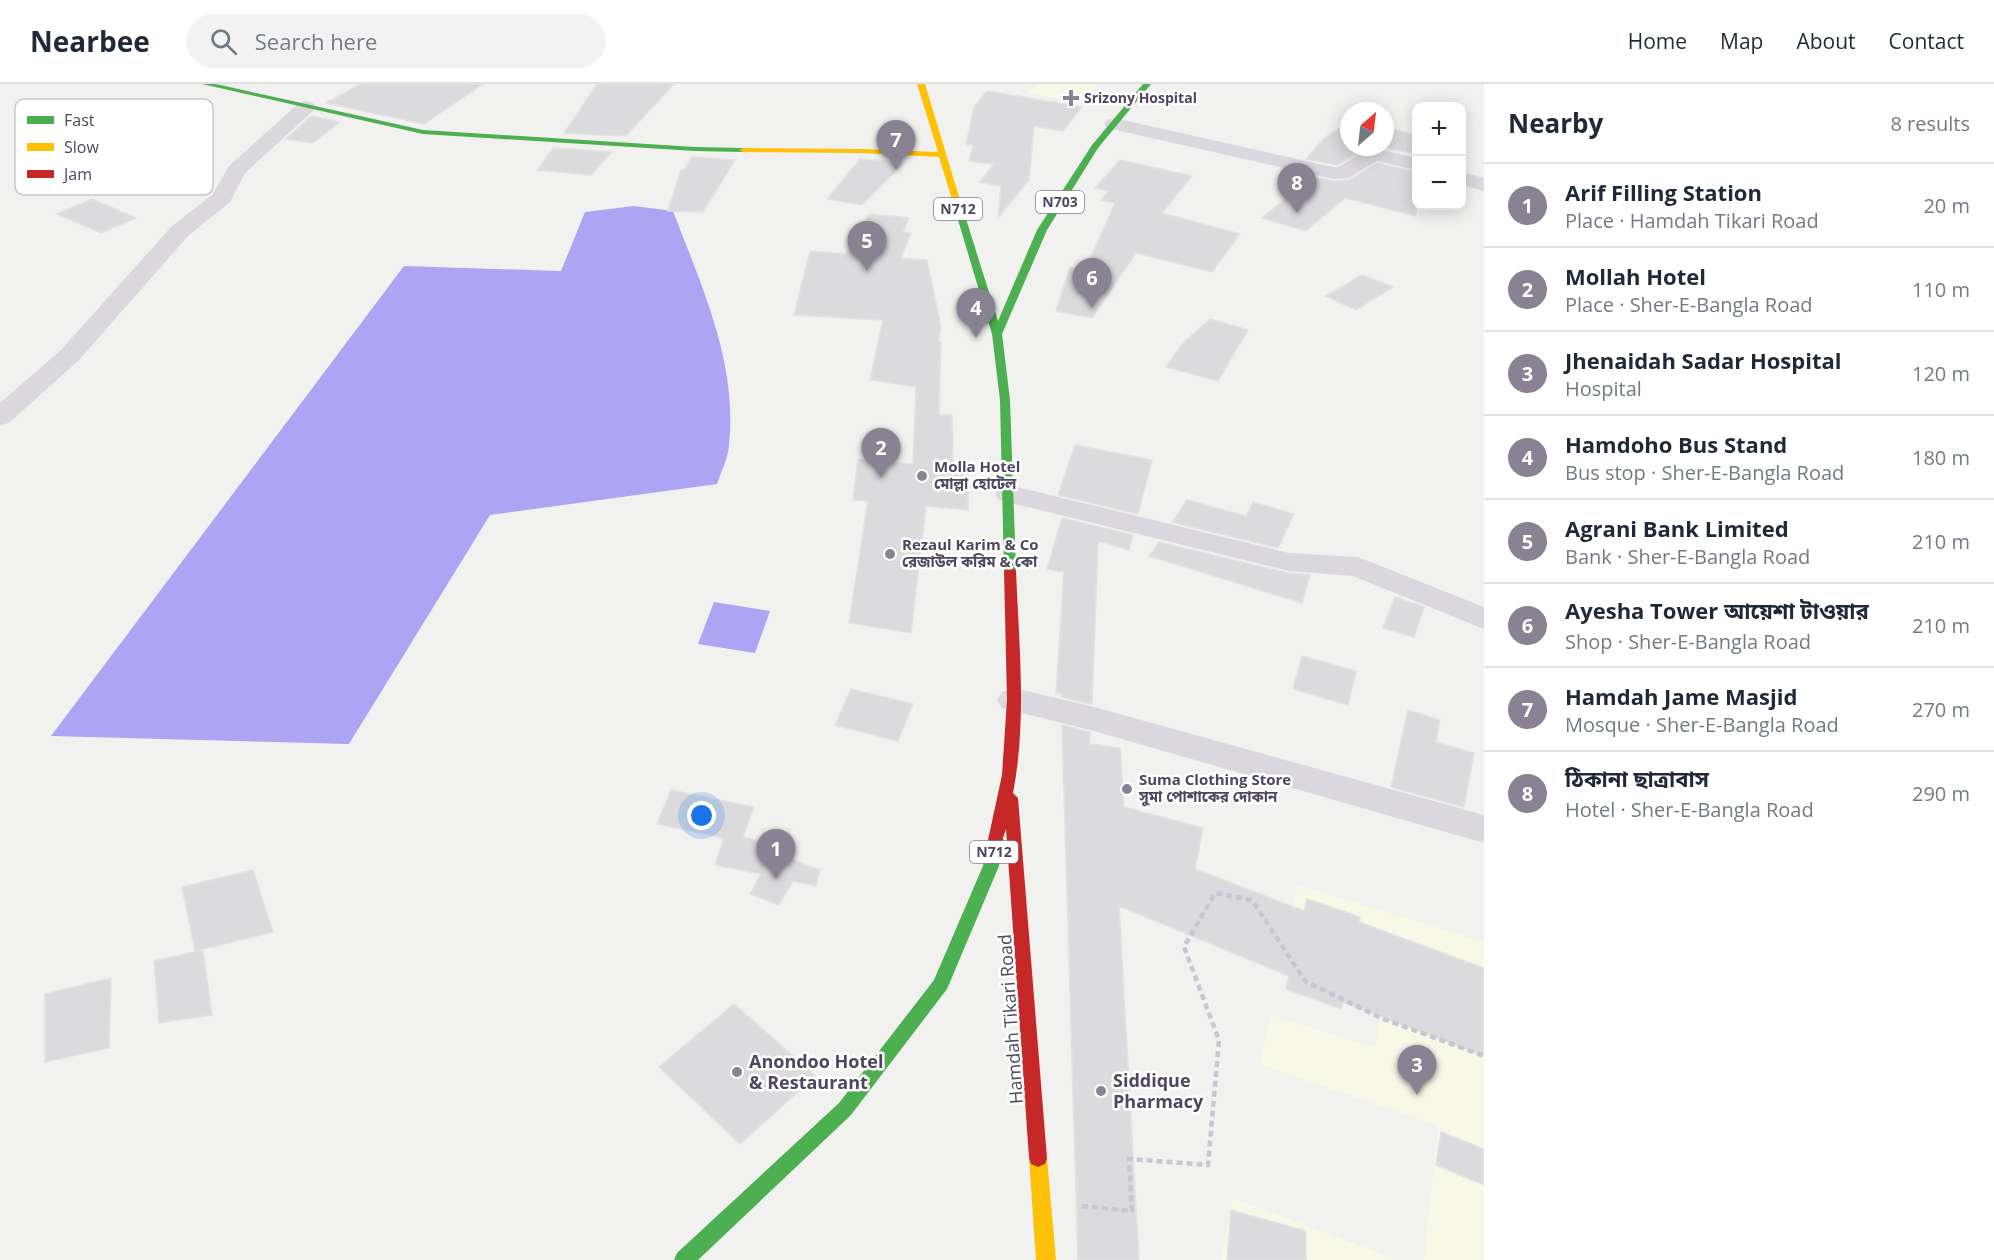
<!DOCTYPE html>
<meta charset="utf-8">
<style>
body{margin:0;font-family:"Open Sans","Noto Sans Bengali",sans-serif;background:#f2f2f3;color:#1f2937}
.controls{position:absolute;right:18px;top:18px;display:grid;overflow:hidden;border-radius:12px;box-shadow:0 3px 15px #0003}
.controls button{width:54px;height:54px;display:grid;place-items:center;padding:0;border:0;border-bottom:2px solid #e0e1e3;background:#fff;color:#1f2937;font:30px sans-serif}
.compass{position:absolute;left:1340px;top:18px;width:54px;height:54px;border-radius:50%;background:#fff;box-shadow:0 3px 15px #0003;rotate:28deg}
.you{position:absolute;left:702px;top:732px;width:21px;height:21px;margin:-15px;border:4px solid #fff;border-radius:50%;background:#1a73e8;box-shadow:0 0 0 9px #1a73e833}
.badge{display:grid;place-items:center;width:39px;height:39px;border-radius:50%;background:#888292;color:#fff;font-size:20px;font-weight:700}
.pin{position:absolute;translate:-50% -50px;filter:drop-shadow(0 2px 3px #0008)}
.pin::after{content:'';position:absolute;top:32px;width:21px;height:18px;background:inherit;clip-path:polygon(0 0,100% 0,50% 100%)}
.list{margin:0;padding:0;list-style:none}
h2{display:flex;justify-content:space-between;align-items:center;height:78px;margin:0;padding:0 24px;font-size:26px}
h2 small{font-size:20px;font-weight:400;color:#747a83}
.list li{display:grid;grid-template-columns:39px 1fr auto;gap:18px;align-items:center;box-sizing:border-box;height:84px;padding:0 24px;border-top:2px solid #e0e1e3}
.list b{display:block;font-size:22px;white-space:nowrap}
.list p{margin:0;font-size:20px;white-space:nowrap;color:#747a83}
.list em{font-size:20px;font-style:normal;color:#747a83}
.icon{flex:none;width:33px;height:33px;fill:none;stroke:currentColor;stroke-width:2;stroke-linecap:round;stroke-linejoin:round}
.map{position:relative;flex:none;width:1484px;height:1176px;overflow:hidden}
header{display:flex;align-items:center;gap:36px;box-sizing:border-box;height:84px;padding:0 30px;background:#fff;border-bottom:2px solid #e0e1e3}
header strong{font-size:28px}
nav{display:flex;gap:33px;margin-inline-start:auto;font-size:21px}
.search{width:420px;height:54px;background:#f2f2f3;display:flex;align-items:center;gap:15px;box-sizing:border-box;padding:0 21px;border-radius:33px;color:#747a83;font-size:22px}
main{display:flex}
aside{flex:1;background:#fff}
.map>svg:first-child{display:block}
.medical{fill:#f8f8e6}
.water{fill:#ada4f4}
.building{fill:#dbdadc;stroke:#e3e2e3;stroke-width:1.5}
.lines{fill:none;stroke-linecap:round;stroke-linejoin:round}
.path{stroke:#c4c9d1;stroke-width:4.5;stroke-dasharray:6 4;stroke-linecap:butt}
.street{fill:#dad8dd;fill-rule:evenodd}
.fast{fill:#4caf50;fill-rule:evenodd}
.slow{fill:#ffc107;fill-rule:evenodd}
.jam{fill:#c62828;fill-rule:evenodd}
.poi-dot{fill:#888292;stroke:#fff;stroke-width:2}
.labels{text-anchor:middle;stroke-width:5;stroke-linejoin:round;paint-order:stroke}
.far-poi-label{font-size:14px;font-weight:bold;fill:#4f465f;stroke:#fff;text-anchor:start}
.shield{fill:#fff;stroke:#847e8f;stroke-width:1.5}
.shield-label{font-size:14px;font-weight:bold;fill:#4f465f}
.poi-label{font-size:15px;font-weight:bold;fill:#4f465f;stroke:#fff;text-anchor:start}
.near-street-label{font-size:18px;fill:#4f465f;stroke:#fff}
.near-poi-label{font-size:18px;font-weight:bold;fill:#4f465f;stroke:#fff;text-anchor:start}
.key{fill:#fff;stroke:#cac8cf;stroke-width:1.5}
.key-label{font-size:16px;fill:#4f465f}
</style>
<header>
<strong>Nearbee</strong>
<div class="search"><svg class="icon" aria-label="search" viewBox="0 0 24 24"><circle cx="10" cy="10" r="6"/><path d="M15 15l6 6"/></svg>Search here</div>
<nav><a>Home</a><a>Map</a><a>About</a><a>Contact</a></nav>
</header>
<main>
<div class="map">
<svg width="1484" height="1176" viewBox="0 0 1484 1176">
<rect width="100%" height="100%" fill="#f1f1f0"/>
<!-- medical -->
<path class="medical" d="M1037,0H1098L1082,19L1029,9Z
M1298,801L1484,858V1176H1424L1438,1042L1260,980L1271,931L1375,964L1390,884L1288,851Z
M1233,1114L1398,1176H1221Z"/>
<!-- water -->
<path class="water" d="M633,122L673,127C701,201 738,279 729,361C728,374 721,388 717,400L490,431L349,660L51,652L404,182L561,187L585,128Z
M714,518L770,527L755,569L698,560Z"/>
<!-- building -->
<path class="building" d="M360,0H483L424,40L326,19Z
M597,0H674L626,52L564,49Z
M987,7L1082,23L1063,47L1034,42L1029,96L998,134L1001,102L980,98L994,80L969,77L973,61H966L974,23Z
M311,32L340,38L313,59L286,55Z
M1349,38V63H1369L1337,81L1306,75L1324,54Z
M1385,43L1416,51V70L1380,63H1385Z
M553,64L612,68L591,91L538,86Z
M692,73L735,76L703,128L668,127L681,86H684Z
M860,75L905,78L862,121L827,115Z
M1120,76L1192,92L1162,129L1240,150L1212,188L1136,169L1092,234L1056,227L1070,183L1085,186L1115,119L1101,116L1109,107L1095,104Z
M1377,79L1416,88V132L1345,114L1306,147L1262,134L1312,93L1333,97L1349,96Z
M92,115L136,134L101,149L57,130Z
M869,130L909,134L903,148L911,149L901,174L927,176L941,243L938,257H941L939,330L952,331L953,383L969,384L968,426L926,422L911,549L849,539L868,417L853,416L858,375L913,380L916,303L870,296L883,236L794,231L810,167L846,170Z
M1362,191L1393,203L1356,226L1325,212Z
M1210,235L1248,246L1218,297L1166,283L1182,260Z
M1075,361L1152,376L1138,430L1058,411Z
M1187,416L1246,432L1253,418L1294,430L1278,464L1172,438Z
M1062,434L1133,451L1129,466L1098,457L1092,620L1061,613V609H1056L1064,488L1047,485Z
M1159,458L1288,489L1310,491L1302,519L1149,472Z
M1395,513L1424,523L1414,553L1383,544Z
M1302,572L1356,587L1348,621L1293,605Z
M851,605L913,620L898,657L835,641Z
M1408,626L1440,636L1436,658L1474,669L1464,723L1391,703Z
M1062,641L1090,648V660L1120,664L1124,723L1203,744L1195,785L1304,827L1307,815L1360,833L1359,838L1484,884V972L1343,918L1341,925L1286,905L1289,892L1119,822L1139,1176H1078Z
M671,706L754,723L743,753L764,758L762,765L820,786L816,802L793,797L779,821L750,810L761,790L715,781L724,754L657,740Z
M253,786L273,848L195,867L182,803Z
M203,866L212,931L159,939L154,877Z
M111,894L109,964L45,978V910Z
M734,920L816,992L740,1060L659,983Z
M1441,1048L1484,1065V1101L1436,1081Z
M1231,1126L1306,1147V1176H1227Z"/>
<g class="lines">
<!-- path -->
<path class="path" d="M1082,1122L1132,1127L1129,1075L1208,1081L1219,956L1184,863L1215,809L1252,816L1305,897L1381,934L1484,972"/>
<!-- street -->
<path class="street" d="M306,17L313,19L316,23L313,27L245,89L230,118L188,152L79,276L9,339L0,341V319L61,266L172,142L213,110L229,82L299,19Z
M1114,34L1333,83H1338L1367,66L1374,64L1416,74V86L1377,77L1349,94L1333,95L1107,44L1104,40L1107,36Z
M1462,88L1484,94V107L1462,101Z
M1009,401L1289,469L1358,473L1484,523V545L1353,492L1289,487L999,416L995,410L999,404Z
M1014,604L1094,623L1484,731V759L1094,647L1002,624L997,616L1002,608Z"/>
<!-- fast -->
<path class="fast" d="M202,0H216L423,46L695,63L743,64L747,66L743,68L695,67L423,50Z
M1143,0H1151L1098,64L1047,146L1002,250L1010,316L1016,487L1010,491L1006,490L1004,487L1000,316L992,250L953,119L957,116L961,119L998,237L1037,146L1092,61Z
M996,750L1001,752L1004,756L999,782L947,905L851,1031L698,1176H674L677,1169L839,1019L934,896L983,782L991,752Z"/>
<!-- slow -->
<path class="slow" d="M917,0H925L961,119L960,121L953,119L939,73L862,69L743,68L739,66L743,64L862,65L938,68Z
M1038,1065L1045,1068L1047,1074L1056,1176H1036L1029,1074L1031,1068Z"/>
<!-- jam -->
<path class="jam" d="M1010,483L1016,487C1019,560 1027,637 1013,709L1018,714L1047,1074L1045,1080L1038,1083L1031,1080L1029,1074L1006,745L1001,760L996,762L991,760L988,756L1002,691L1007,616L1004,487Z"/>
</g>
<!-- markers -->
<g class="poi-dot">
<path d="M1068 5h6v6h6v6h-6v6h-6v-6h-6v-6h6z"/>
<circle cx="922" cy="392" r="6"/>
<circle cx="890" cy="470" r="6"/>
<circle cx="1127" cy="705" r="6"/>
<circle cx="737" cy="988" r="6"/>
<circle cx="1101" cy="1007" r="6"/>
</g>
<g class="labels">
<!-- far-poi labels -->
<g class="far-poi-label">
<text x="1084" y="19">Srizony Hospital</text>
</g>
<!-- shield labels -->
<g class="shield">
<rect x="1036" y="107" width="48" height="22" rx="4.5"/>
<rect x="934" y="114" width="48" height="22" rx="4.5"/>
<rect x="970" y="757" width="48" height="22" rx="4.5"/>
</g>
<g class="shield-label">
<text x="1060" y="123">N703</text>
<text x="958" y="130">N712</text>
<text x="994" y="773">N712</text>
</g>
<!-- poi labels -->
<g class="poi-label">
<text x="934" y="388">Molla Hotel<tspan x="934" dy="17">মোল্লা হোটেল</tspan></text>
<text x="902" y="466">Rezaul Karim &amp; Co<tspan x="902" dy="17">রেজাউল করিম &amp; কো</tspan></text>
<text x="1139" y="701">Suma Clothing Store<tspan x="1139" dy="17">সুমা পোশাকের দোকান</tspan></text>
</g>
<!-- near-street labels -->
<g class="near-street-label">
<text transform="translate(1011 935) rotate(-94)" y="6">Hamdah Tikari Road</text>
</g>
<!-- near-poi labels -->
<g class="near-poi-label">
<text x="749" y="984">Anondoo Hotel<tspan x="749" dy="21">&amp; Restaurant</tspan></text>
<text x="1113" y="1003">Siddique<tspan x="1113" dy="21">Pharmacy</tspan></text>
</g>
</g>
<!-- legend -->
<rect x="15" y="15" width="198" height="96" rx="9" class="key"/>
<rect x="27" y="32" width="27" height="8" fill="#4caf50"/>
<rect x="27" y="59" width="27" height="8" fill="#ffc107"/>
<rect x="27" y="86" width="27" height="8" fill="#c62828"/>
<g class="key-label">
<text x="64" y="42">Fast</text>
<text x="64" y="69">Slow</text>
<text x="64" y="96">Jam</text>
</g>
</svg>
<div class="controls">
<button>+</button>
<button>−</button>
</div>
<svg class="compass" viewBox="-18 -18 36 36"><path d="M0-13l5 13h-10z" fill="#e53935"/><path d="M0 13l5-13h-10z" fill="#747a83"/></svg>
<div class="you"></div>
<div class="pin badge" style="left:776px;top:795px">1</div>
<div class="pin badge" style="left:881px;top:394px">2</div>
<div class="pin badge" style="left:1417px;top:1011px">3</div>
<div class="pin badge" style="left:976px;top:254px">4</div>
<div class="pin badge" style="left:867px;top:187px">5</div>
<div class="pin badge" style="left:1092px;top:224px">6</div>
<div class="pin badge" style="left:896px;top:86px">7</div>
<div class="pin badge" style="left:1297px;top:129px">8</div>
</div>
<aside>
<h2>Nearby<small>8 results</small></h2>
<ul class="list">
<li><span class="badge">1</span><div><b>Arif Filling Station</b><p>Place · Hamdah Tikari Road</p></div><em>20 m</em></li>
<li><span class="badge">2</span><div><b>Mollah Hotel</b><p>Place · Sher-E-Bangla Road</p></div><em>110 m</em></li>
<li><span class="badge">3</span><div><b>Jhenaidah Sadar Hospital</b><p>Hospital</p></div><em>120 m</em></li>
<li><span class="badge">4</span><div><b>Hamdoho Bus Stand</b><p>Bus stop · Sher-E-Bangla Road</p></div><em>180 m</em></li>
<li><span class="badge">5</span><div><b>Agrani Bank Limited</b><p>Bank · Sher-E-Bangla Road</p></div><em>210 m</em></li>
<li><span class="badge">6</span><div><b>Ayesha Tower আয়েশা টাওয়ার</b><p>Shop · Sher-E-Bangla Road</p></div><em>210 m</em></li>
<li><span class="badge">7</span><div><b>Hamdah Jame Masjid</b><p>Mosque · Sher-E-Bangla Road</p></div><em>270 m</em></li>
<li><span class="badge">8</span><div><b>ঠিকানা ছাত্রাবাস</b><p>Hotel · Sher-E-Bangla Road</p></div><em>290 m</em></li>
</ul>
</aside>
</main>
